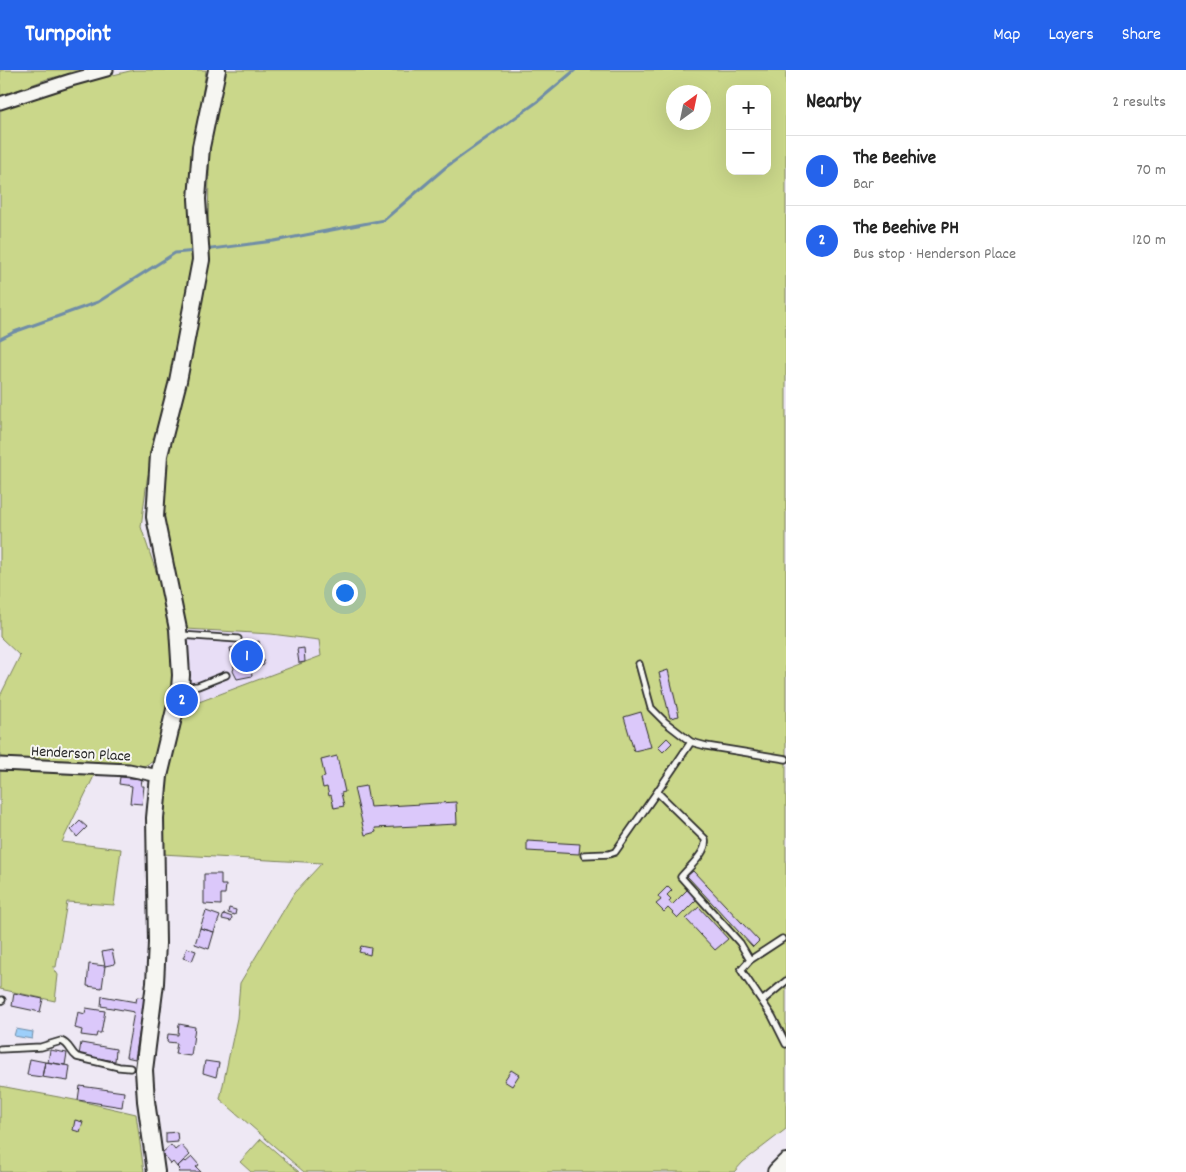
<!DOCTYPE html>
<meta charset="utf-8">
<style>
body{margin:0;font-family:Dekko,sans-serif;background:#f2f2f2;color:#222}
.controls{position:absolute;right:15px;top:15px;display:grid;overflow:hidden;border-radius:10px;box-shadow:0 5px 20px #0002}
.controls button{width:45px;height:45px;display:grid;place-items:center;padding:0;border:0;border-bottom:1px solid #e0e0e0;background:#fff;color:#222;font:25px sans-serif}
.compass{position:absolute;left:666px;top:15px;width:45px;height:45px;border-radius:50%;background:#fff;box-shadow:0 5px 20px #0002;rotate:33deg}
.you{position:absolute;left:344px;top:522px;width:18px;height:18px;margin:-12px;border:4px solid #fff;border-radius:50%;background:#1a73e8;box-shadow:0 0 0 8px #1a73e833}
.badge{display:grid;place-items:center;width:32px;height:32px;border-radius:50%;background:#2563eb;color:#fff;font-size:16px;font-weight:700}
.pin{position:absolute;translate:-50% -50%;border:2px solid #fff;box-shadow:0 1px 5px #0006}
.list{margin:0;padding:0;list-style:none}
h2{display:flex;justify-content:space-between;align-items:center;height:65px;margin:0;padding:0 20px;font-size:21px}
h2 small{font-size:16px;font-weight:400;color:#767676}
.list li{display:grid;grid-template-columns:32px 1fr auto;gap:15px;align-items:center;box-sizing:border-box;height:70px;padding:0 20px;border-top:1px solid #e0e0e0}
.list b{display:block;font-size:19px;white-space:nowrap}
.list p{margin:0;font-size:16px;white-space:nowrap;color:#767676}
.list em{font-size:16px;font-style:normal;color:#767676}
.map{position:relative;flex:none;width:786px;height:1102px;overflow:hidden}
header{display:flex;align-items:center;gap:30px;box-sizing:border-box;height:70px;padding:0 25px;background:#2563eb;color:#fff}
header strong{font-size:24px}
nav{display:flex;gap:28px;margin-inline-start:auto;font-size:18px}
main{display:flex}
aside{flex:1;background:#fff}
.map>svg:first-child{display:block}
.built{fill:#e8def6}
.green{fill:#cad78a;stroke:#7a815a;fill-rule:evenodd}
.water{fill:#9dcffa;stroke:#6f8da7}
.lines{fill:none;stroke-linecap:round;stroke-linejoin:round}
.stream{stroke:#6f8da7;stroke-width:3}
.building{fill:#dbc8fa;stroke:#2b2b2b}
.lane-casing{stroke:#2b2b2b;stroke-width:9}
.street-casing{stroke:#2b2b2b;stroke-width:15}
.secondary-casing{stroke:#2b2b2b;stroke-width:20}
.lane{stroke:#f6f6f2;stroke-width:5.5}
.street{stroke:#f6f6f2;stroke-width:11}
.secondary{stroke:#f6f6f2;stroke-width:16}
.labels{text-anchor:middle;stroke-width:4;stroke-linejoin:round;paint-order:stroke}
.street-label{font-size:16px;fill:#2b2b2b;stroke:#f6f6f2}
</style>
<header>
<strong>Turnpoint</strong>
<nav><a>Map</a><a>Layers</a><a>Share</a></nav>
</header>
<main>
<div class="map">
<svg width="786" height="1102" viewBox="0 0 786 1102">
<rect width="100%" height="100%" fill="#eee8f4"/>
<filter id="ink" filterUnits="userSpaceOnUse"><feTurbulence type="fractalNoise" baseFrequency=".02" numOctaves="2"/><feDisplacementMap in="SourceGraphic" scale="10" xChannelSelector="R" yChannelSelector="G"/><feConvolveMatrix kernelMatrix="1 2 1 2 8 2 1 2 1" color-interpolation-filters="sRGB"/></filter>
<g filter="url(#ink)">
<!-- built -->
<path class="built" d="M186,559L271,564L319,570L321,587L183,638Z"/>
<!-- green -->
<path class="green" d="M0,0H85L47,9L0,27Z
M134,0H206L191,103L192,192L173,301L147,410L141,457L173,552L174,598L171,625L157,686L152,692L144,696L71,691L0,689V626L20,586L0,567V38L67,16Z
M222,0H786V1059L743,1092L734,1102H304L220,1029L237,948L240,913L294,823L322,793L162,784L163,712L183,638L321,586L319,570L271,564L186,559L162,444L166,396L207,205L210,57ZM730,19H767V101H730ZM674,22H704V52H674Z
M0,701L95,704L62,772L121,779L114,835L67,832L56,897H53L58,905L55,931L0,919Z
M0,1016L80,1031L136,1044L144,1102H0Z
M261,1069L299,1102H251L240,1092Z"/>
<!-- water -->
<path class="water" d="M16,959L33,962L32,969L14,966Z"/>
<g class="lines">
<!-- stream -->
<path class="stream" d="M204,180L274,171L384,150L446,97L537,32L575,0
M0,269L14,262L98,232L175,183L196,181"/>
</g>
<!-- building -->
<path class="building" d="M259,571L264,595L251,600L252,606L237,609L233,601L234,598L230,578Z
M304,578L305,592L299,593L297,579Z
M668,600L679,646L670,648L659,603Z
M641,642L651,677L634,681L624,647Z
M667,668L672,673L663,682L658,677Z
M337,686L345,722L341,723L344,736L334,738L331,725L329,726L327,717L323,718L321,708L325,707L321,690Z
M120,707L142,709L141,716H144L142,734L130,733L132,716L119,714Z
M366,716L370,737L456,732L457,754L375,758L376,762L365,765L354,718Z
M80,751L87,757L77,767L71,760Z
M527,771L580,774L579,784L527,781Z
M693,801L759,871L753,877L687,806Z
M204,804H221V815H226L225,824H221V835L204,834Z
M668,816L672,820L667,825L671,829L669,831L672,835L688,819L697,829L678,848L668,838L664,842L656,834L661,830L658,826Z
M699,837L728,869L715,880L686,849Z
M229,838L236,840L235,845L228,843Z
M206,841L220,846L214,862L200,858Z
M224,844L232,847L231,851L222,849Z
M200,858L214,862L209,879L195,874Z
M361,876L371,878L370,885L359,882Z
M187,878L196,881L192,891L183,888Z
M112,880L115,894L105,896L102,882Z
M89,894L105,896L102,918L87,916Z
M14,923L43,929L40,942L12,936Z
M102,926L136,932L137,927L145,928L135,989L126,987L134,942L101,936Z
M86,938L105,941L101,963H97L96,967L81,965L82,960L75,958L78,942L85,944Z
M179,954L195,957L191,986L175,984L177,973L167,972L168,964L178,965Z
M81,973L116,979L115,991L79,985Z
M50,980L67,983L65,995L48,992Z
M30,989L45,992L42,1007L27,1005Z
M205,991L219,993L216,1007L203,1003Z
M45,992L70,996L68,1011L42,1007Z
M511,1000L519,1005L512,1016L504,1011Z
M80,1016L124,1022L122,1037L78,1030Z
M75,1050L83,1052L80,1062L73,1060Z
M177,1062L178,1072L166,1073V1063Z
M171,1075L175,1080L181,1075L190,1085L177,1097L173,1092L171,1094L162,1083Z
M192,1087L199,1095L196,1097L201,1102H178L180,1100L177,1097L184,1090L186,1092Z"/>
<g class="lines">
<!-- lane casing -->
<g class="lane-casing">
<path id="lane" d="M180,565L238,569
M639,594L651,638L665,652L691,672L706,676L786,689
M182,618L198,616L226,605
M691,672L657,722L705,769C708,782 689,797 681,807L740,873L750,890L741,900L772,946L786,974
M584,785L609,784L615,782L657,722
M750,890L782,869
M0,931L2,930
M762,931L786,911
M0,979L41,977L61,971C70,974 70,982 77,987L119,997L130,998"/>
</g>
<!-- street casing -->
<g class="street-casing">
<path id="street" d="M0,33L71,10L107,0
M0,694L129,700L159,706"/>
</g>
<!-- secondary casing -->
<g class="secondary-casing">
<path id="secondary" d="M156,1102L146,1031L144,1000L155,913L157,873L155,748L159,706L180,619L181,605L178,559L155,447L159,385L178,311L201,190L197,129L201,77L217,0
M776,1102L786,1092"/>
</g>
<!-- lane -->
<use href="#lane" class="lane"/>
<!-- street -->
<use href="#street" class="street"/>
<!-- secondary -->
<use href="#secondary" class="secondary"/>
</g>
</g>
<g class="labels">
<!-- street labels -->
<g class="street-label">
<text transform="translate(81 682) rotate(3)" y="6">Henderson Place</text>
</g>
</g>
</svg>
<div class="controls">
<button>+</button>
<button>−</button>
</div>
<svg class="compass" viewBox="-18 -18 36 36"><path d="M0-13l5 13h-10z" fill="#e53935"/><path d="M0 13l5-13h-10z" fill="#767676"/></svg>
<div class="you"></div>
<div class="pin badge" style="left:247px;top:586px">1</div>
<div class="pin badge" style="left:182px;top:630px">2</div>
</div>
<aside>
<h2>Nearby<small>2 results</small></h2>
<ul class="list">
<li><span class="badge">1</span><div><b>The Beehive</b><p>Bar</p></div><em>70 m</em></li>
<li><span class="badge">2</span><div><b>The Beehive PH</b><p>Bus stop · Henderson Place</p></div><em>120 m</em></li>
</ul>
</aside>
</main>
